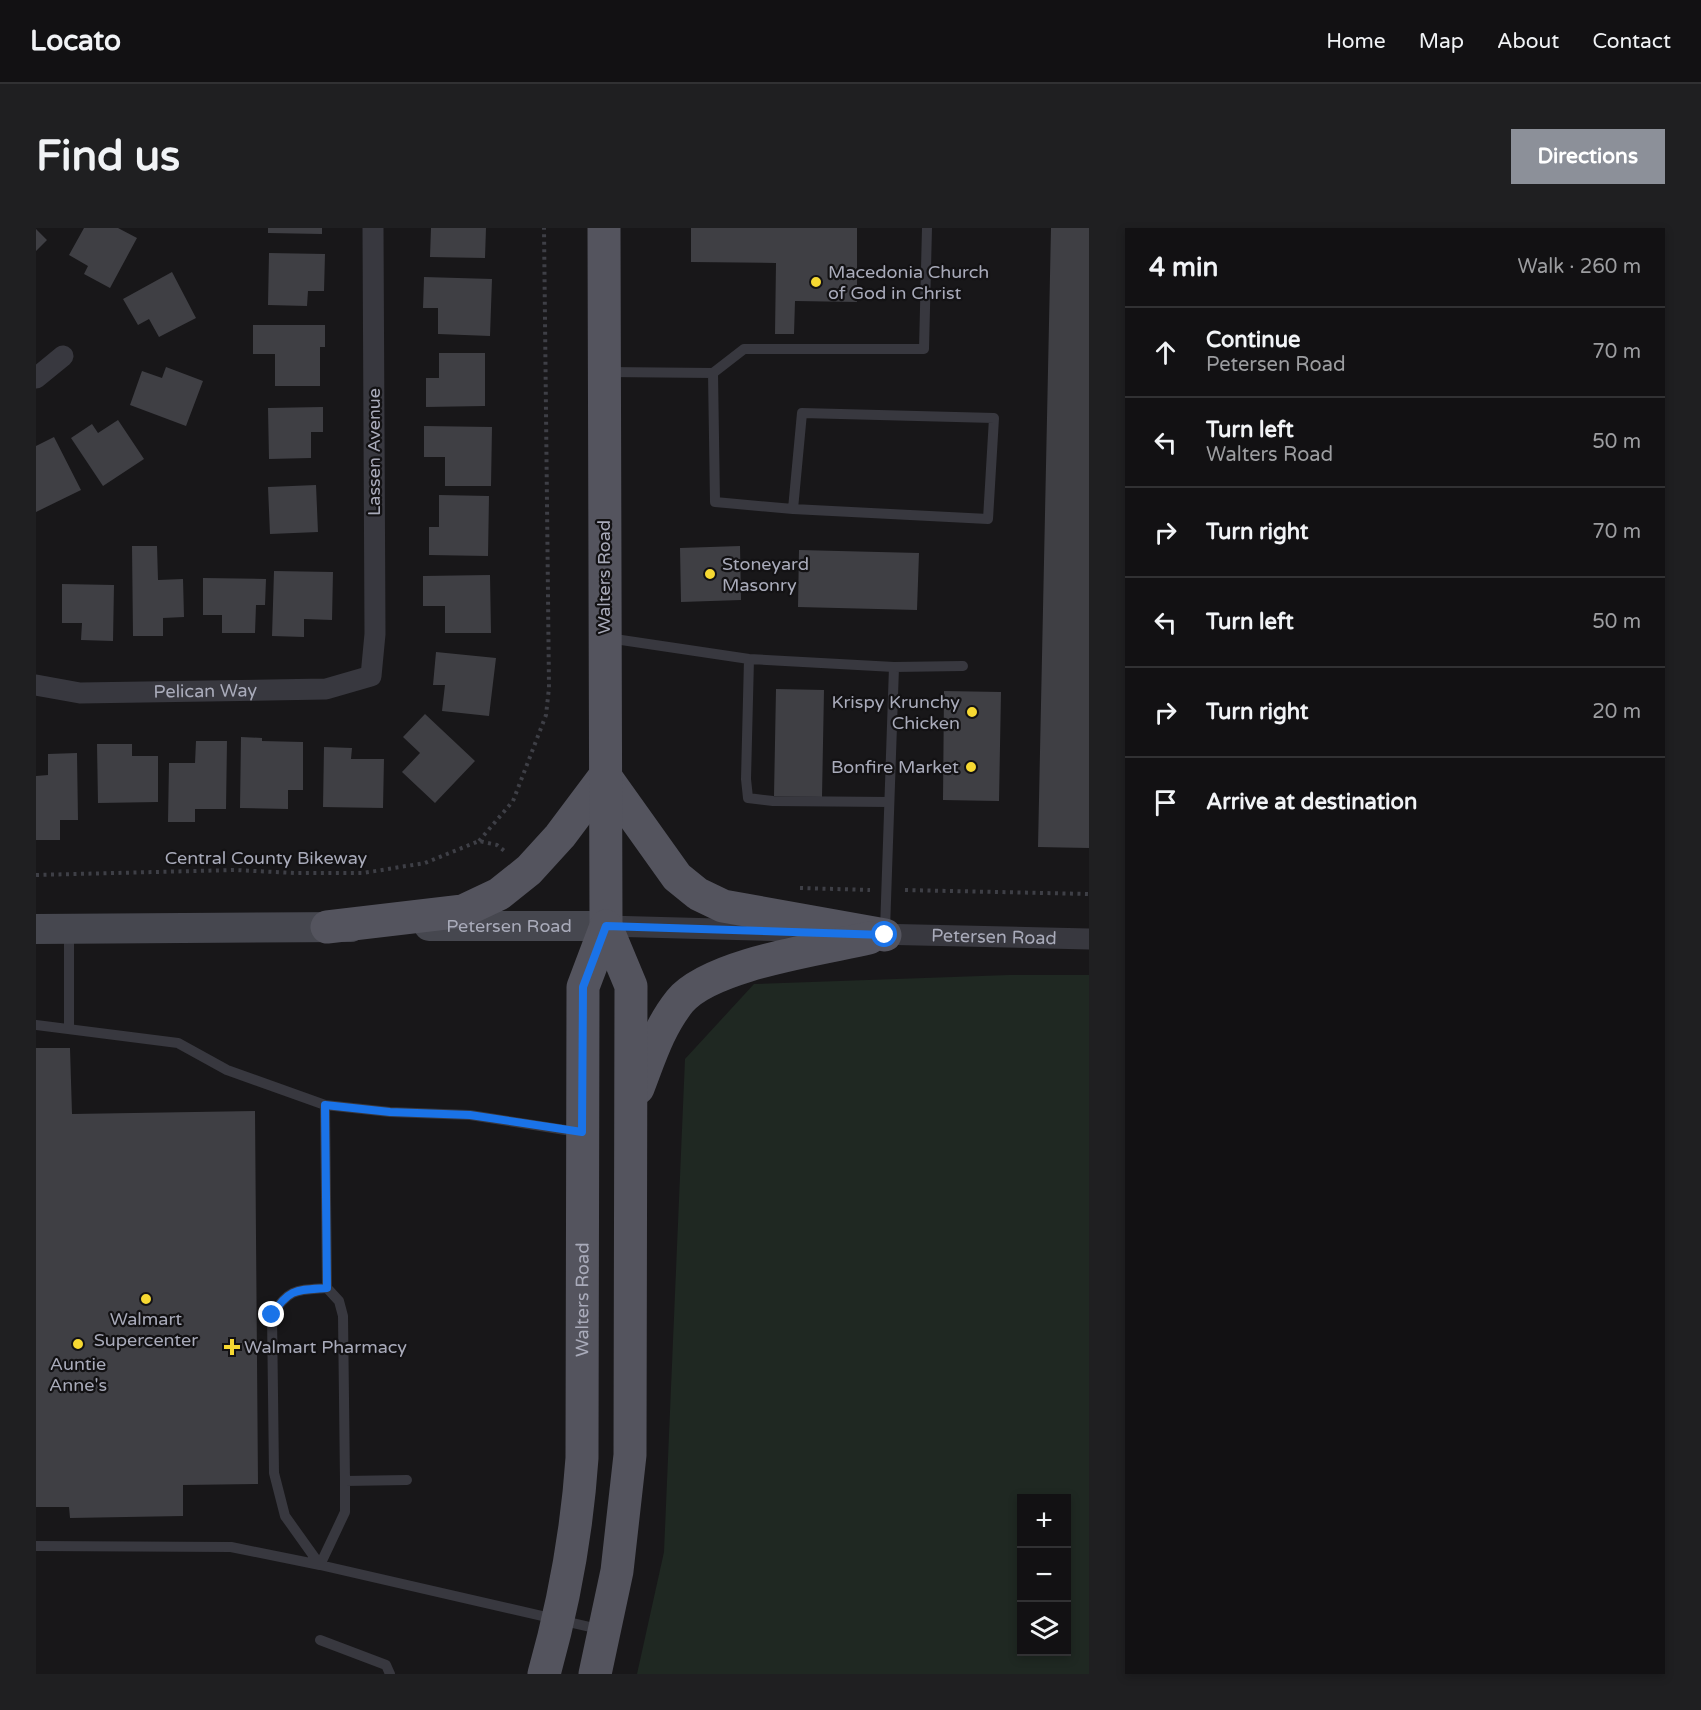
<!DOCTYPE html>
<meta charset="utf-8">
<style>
body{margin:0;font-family:"Varela Round",sans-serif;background:#1f1f21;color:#f1f3f6}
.controls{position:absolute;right:18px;bottom:18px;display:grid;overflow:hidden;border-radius:0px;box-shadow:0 3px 9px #0003}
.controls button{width:54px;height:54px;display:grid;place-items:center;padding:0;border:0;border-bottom:2px solid #313133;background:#121113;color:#f1f3f6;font:30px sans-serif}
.stop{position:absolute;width:18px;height:18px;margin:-14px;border:4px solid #1a73e8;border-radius:50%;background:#fff}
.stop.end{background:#1a73e8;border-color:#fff;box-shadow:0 2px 6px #0008}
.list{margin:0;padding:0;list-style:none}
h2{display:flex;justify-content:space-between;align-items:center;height:78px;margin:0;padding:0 24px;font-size:26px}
h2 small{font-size:20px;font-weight:400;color:#9c9da0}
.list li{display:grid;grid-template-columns:39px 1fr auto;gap:18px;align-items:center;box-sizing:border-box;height:90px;padding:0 24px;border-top:2px solid #313133}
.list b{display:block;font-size:22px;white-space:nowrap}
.list p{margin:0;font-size:20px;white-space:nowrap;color:#9c9da0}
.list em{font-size:20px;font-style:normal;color:#9c9da0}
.icon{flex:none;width:33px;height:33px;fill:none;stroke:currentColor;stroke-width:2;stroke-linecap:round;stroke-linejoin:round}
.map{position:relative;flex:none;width:1053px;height:1446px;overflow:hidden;border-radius:0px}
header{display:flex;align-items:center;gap:36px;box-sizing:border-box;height:84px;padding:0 30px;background:#121113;border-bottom:2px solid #313133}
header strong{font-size:28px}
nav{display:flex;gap:33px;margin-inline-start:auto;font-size:21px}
.intro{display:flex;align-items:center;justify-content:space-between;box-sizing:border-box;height:144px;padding:0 36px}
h1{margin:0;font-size:42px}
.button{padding:15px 27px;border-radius:0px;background:#8c9099;color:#fff;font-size:21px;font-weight:700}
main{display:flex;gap:36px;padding:0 36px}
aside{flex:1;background:#121113;border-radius:0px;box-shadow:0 3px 9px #0003}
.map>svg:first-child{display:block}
.green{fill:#1f2822;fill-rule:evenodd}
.building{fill:#3f3f44}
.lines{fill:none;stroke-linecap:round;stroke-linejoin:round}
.path{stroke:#3e3f46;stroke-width:4;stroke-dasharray:3 4.5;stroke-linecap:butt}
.lane{stroke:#38383f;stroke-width:10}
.street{stroke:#38383f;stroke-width:21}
.secondary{stroke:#46474f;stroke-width:30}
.primary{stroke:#54545e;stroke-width:33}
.route{stroke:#1a73e8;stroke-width:8}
.poi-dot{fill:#f7d932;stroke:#131214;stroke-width:2}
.labels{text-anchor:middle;stroke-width:4.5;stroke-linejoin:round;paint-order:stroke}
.poi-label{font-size:18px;fill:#a9abba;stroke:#131214;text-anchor:start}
.street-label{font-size:18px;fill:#a9abba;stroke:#131214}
</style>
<header>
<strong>Locato</strong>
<nav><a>Home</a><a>Map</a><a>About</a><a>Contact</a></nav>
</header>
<div class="intro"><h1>Find us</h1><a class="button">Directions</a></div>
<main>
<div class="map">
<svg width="1053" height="1446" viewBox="0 0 1053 1446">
<rect width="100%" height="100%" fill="#181719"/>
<!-- green -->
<path class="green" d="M973,747H1053V1446H601L628,1324L649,831L718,756ZM986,1270H1030V1424H986Z"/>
<!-- building -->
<path class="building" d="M48,0H82L101,10L74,60L48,46L52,38L33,27Z
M232,0H286V6L232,5Z
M395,0H450L449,30L394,29Z
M655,0H821V74L759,73L758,106H739L740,35L655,34Z
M1015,0H1053V620L1002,619Z
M0,1L11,12L0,23Z
M233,25L289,26L288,63H272L271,78L232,77Z
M136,44L160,90L123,109L113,91L102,97L87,71Z
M388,49L456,51L454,108L402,106V80H387Z
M217,97H289V119H284V158H239V126H217Z
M403,125H449V178L390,179V150H403Z
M130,139L167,153L150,198L94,177L106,143L126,150Z
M287,179V204H275V230L233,231L232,180Z
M82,192L108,231L67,258L35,210L56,196L62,205Z
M388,198L456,199L455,258H409V229H388Z
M18,209L45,262L0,284V218Z
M280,257L282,304L234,306L232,259Z
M403,267L453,268L452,328L393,327V299H403Z
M96,318H121L122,352L147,351L148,389L127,390V408H97Z
M704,318L705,372L645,374L644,320Z
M763,322L883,325L881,382L762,379Z
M238,343L297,344L296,392L268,391V409L236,408Z
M454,347L455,405H409V378H387V348Z
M167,350L230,351L229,377H220L219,405H186V387H167Z
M26,356L78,357L77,413L45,412L46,395H26Z
M400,424L460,430L453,488L406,483L409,457H397Z
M740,461L788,462L786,569L738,568Z
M908,463L965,464L963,573L907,572Z
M389,486L439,533L399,575L366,544L384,525L367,509Z
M205,509L226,510V513L267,514V562H252V581L204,580Z
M160,513H191L190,581H159V594H132L133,535H159Z
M61,516H96V528H122V574L62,575Z
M288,519L316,520L315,531H348L347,580L287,579Z
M41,525L42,592H24V612H0V548L12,547V526Z
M0,820H34L36,886L219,883L222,1256L147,1257V1288L34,1290L33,1279H0Z"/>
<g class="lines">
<!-- path -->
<path class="path" d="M443,613L477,573L510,487L513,460L508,0
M0,647L198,642L260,645H327L389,635L443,613L461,617L471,625
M764,660L834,662
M869,662L1053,666"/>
<!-- lane -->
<path class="lane" d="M571,144L677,145L679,274L757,281L952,291L958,190L766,185L757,281
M677,145L708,121H888L891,0
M572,410L713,431L858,439L849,702
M713,431L710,551L712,570L737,573L853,574
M858,439L927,438
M33,701V800
M0,797L142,815L191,842L289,877L354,884L434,887L542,904
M289,877L291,1060L303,1073L307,1088L309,1253L371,1252
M291,1060C261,1062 253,1060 236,1087L238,1245L249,1288L284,1337L309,1284V1253
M0,1318L195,1319L284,1337L567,1402
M284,1412L350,1437L354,1446"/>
<!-- street -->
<g class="street">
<path d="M0,150L27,128"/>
<path id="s1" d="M0,457L44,465L290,461L335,448L339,406L337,0"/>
<path d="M570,698L756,703"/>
<path id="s2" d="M838,706L1053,711"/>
</g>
<!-- secondary -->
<g class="secondary">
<path id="s3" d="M393,698H570"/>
<path d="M0,701L315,699"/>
</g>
<!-- primary -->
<g class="primary">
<path d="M569,548L641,649L662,666L687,678L849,707"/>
<path d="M291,699L427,683L463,666L493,642L524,608L569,548"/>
<path d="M602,860C614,829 623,799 644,773C675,736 785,721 833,710"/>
<path id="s4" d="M508,1446C528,1375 541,1304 546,1230L547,759L570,698L568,0"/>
<path d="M559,1446L581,1343L594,1227L595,758L570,698"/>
</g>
</g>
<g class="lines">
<!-- route -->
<path class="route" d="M236,1087C253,1060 261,1062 291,1060L289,877L354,884L434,887L546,904L547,759L570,698L849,707"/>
</g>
<!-- markers -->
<g class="poi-dot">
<circle cx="780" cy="54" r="6"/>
<circle cx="674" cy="346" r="6"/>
<circle cx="936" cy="484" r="6"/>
<circle cx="935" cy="539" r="6"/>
<circle cx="110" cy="1071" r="6"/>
<circle cx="42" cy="1116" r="6"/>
<path d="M193 1110h6v6h6v6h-6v6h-6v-6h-6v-6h6z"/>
</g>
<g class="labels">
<!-- poi labels -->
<g class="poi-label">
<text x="792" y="50">Macedonia Church<tspan x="792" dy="21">of God in Christ</tspan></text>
<text x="686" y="342">Stoneyard<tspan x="686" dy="21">Masonry</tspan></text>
<text x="924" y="480" text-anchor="end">Krispy Krunchy<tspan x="924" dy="21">Chicken</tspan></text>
<text x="923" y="545" text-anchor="end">Bonfire Market</text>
<text x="110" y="1097" text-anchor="middle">Walmart<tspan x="110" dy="21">Supercenter</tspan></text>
<text x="208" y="1125">Walmart Pharmacy</text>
<text x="42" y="1142" text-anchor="middle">Auntie<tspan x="42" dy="21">Anne's</tspan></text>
</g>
<!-- street labels -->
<g class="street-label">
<text transform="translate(338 224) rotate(-90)" y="6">Lassen Avenue</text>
<text transform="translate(568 349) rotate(-90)" y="6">Walters Road</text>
<text dy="6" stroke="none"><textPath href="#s1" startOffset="170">Pelican Way</textPath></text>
<text x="230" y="636">Central County Bikeway</text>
<text dy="6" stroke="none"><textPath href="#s3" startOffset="80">Petersen Road</textPath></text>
<text dy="6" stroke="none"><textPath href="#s2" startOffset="120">Petersen Road</textPath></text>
<text dy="6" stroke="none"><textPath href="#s4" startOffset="378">Walters Road</textPath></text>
</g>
</g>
</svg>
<div class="controls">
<button>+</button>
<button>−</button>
<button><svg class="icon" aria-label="layers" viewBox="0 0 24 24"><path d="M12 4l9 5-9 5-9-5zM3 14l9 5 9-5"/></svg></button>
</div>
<div class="stop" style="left:849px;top:707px"></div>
<div class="stop end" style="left:236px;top:1087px"></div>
</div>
<aside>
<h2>4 min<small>Walk · 260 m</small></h2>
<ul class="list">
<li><svg class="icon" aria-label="ahead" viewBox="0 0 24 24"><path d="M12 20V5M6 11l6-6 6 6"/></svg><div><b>Continue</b><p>Petersen Road</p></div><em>70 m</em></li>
<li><svg class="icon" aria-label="left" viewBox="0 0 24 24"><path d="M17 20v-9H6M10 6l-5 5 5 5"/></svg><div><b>Turn left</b><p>Walters Road</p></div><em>50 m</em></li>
<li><svg class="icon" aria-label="right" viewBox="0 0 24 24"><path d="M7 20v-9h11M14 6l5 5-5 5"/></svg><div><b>Turn right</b></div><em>70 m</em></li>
<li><svg class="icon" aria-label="left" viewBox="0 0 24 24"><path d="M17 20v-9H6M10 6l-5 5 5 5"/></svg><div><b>Turn left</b></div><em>50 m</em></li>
<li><svg class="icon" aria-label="right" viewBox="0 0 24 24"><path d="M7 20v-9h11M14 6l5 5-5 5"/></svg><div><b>Turn right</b></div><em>20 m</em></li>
<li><svg class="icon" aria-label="arrive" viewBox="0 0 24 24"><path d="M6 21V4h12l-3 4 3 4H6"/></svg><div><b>Arrive at destination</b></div></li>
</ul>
</aside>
</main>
